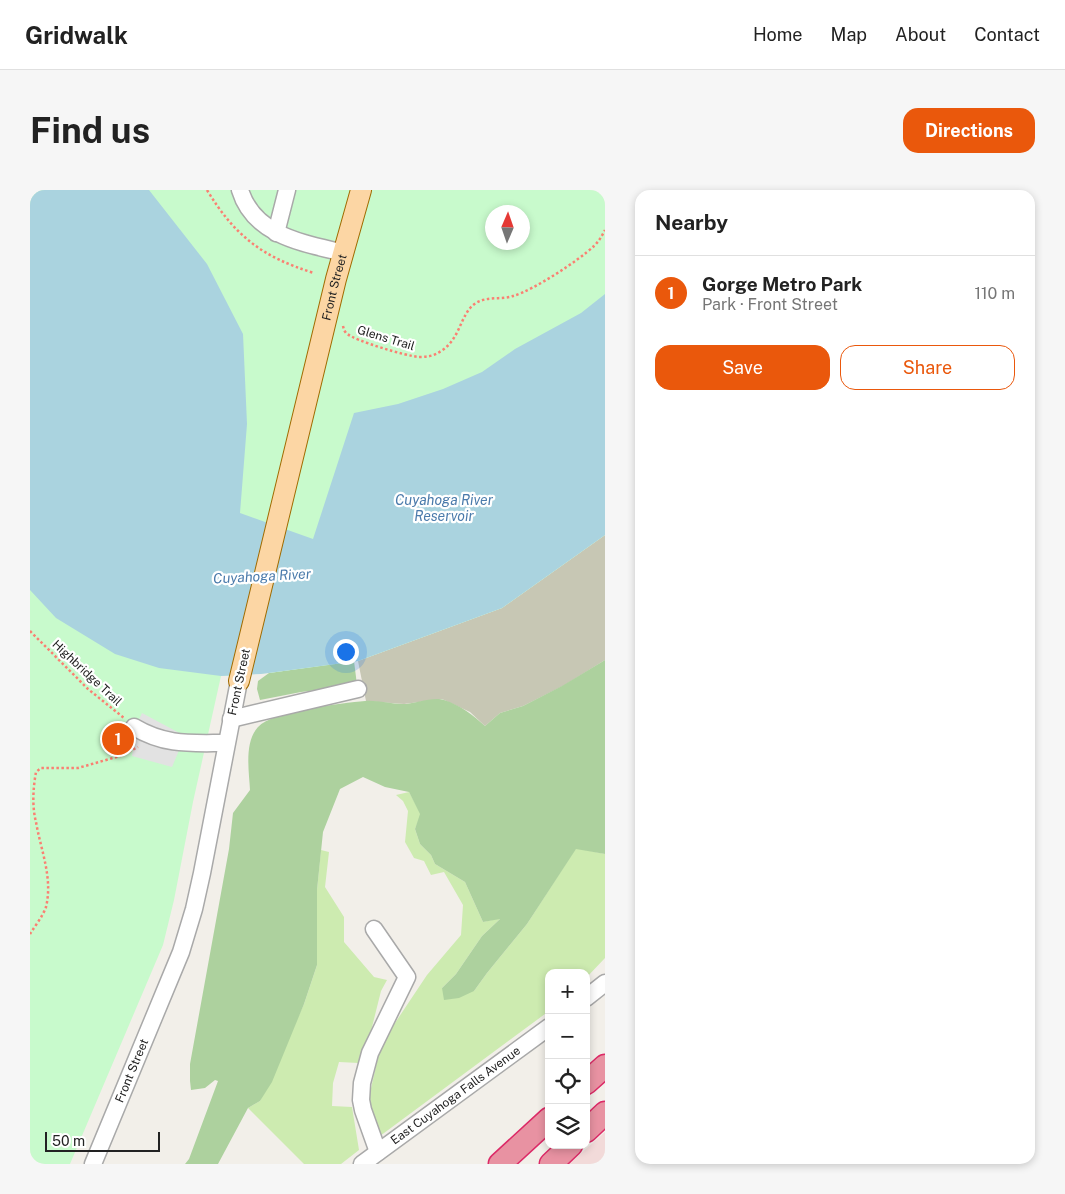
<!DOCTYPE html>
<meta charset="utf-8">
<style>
body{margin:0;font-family:"Public Sans",sans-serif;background:#f6f6f6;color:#222}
.controls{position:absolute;right:15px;bottom:15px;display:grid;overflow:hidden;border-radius:10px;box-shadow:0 2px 8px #0003}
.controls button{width:45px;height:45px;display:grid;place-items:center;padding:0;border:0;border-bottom:1px solid #e0e0e0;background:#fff;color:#222;font:25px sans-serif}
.compass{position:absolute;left:455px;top:15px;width:45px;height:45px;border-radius:50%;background:#fff;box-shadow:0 2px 8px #0003;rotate:2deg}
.scale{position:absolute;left:15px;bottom:12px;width:115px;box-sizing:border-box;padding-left:5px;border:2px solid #222;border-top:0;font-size:14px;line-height:18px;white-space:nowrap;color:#222;-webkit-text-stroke:4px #fff;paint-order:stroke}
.you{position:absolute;left:315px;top:461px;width:18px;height:18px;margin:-12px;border:4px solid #fff;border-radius:50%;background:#1a73e8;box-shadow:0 0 0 8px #1a73e833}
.badge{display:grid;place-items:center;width:32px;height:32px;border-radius:50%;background:#ea580c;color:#fff;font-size:16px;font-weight:700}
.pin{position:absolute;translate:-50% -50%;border:2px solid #fff;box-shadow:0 1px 5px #0006}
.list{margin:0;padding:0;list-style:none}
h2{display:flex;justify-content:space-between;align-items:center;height:65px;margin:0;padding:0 20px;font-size:21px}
h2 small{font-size:16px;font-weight:400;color:#767676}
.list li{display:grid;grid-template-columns:32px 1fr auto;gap:15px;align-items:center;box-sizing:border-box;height:75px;padding:0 20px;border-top:1px solid #e0e0e0}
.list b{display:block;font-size:19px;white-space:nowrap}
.list p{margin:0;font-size:16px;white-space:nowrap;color:#767676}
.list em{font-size:16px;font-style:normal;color:#767676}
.actions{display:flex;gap:10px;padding:15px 20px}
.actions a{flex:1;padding:11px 0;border:1px solid #ea580c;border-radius:15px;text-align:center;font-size:18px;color:#ea580c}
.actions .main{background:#ea580c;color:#fff}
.icon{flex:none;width:28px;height:28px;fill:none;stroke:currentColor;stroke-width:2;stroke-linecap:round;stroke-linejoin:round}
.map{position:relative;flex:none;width:575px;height:974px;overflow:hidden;border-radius:15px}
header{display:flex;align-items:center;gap:30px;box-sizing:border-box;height:70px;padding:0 25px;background:#fff;border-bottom:1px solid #e0e0e0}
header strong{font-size:24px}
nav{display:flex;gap:28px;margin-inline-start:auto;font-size:18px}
.intro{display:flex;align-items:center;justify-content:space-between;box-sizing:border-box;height:120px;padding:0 30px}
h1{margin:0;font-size:35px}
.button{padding:12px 22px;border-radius:15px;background:#ea580c;color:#fff;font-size:18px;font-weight:700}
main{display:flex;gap:30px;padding:0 30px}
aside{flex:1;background:#fff;border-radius:15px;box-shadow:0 2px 8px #0003}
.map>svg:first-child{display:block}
.commercial{fill:#f2dad9}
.construction{fill:#c7c7b4}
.grass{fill:#cdebb0}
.forest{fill:#add19e}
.park{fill:#c8facc;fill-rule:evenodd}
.parking{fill:#e2e2e2}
.water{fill:#aad3df}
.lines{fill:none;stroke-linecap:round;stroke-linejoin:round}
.minor-casing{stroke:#a9a9a9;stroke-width:19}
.major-casing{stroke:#a06b00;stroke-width:22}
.highway-casing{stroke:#dc2a67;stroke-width:25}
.path{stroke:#fa8072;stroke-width:2.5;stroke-dasharray:2.5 2.5;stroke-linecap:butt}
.minor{stroke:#fff;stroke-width:16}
.major{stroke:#fcd6a4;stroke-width:20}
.highway{stroke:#e892a2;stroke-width:22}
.labels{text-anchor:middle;stroke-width:4.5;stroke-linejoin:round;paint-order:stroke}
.street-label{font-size:12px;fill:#222;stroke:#fff}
.water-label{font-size:14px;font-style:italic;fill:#4a7aab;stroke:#fff}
</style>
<header>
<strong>Gridwalk</strong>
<nav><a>Home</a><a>Map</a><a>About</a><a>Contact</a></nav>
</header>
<div class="intro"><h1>Find us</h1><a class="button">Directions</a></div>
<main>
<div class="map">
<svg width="575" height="974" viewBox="0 0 575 974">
<rect width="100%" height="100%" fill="#f2efe9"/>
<!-- commercial -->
<path class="commercial" d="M575,942V974H539Z"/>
<!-- construction -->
<path class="construction" d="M575,345V470L533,496L493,516L470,523L455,536L440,522L412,509L374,514L336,511L328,471L472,418Z"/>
<!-- grass -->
<path class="grass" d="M379,602L391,624L385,639L390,654L401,665L405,674L435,692L453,732L471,728L452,746L426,784L412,798L444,801L457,783L497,734L546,658L575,664V768L556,788V783H519V821L350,946L337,916L351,854L397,785L431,745L433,715L414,682L401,685L394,671L384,668L375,652L378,621L373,611L366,605Z
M291,660L299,662L295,697L314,727V752L344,787L357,790L351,801L340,845L329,873L309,872L303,893L302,916L322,917L329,960L311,974H274L218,918L230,911L274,814L287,775V700Z"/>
<!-- forest -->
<path class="forest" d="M575,470V664L546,659L497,734L457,783L444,801L429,808L414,810L412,798L426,784L452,746L470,729L453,732L435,692L405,674L401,665L390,654L385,639L390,624L379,602L355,597L333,587L310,599L293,642L287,700V775L274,814L242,892L230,911L218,918L188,974H155L159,969L188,891L185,890L175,898L161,900L160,891V874L199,659L203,623L220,600C219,581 214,552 228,537C243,521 312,513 335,511C347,510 360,514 373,514C384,514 404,506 414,510C430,515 443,525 455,536L470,523L493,516L532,496Z
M324,471L327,495L271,502L230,510L227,499L228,491L239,483Z"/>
<!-- park -->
<path class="park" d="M0,0H575V345L472,418L328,471L239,483L191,486L163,612L144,710L133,755L40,974H0ZM462,22H492V52H462Z"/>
<!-- parking -->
<path class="parking" d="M112,523L155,546L142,577L102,566L104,552L101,547Z"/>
<!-- water -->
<path class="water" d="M0,0H119L177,74L213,144L217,234L210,323L283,349L324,223L368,214L413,199L452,182L485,159L551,123L575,104V345L472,418L328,471L231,484L191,486L129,478L85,464L26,428L0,400Z"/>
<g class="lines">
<!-- minor casing -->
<g class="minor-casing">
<g id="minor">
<path d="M210,0C224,46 273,53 314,63"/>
<path d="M246,43L257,0"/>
<path d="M201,529L328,499"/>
<path d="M104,537C136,556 161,553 196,553"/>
<path d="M344,739L377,787L340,863L332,893L331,910L333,920L348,962"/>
<path d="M556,808L575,793"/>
<path id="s1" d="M63,974L151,762L164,719L172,683L209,491"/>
<path id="s2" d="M332,974L519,837"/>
</g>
</g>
<!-- major casing -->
<g class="major-casing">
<g id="major">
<path id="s3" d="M209,491L306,89L331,0"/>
</g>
</g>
<!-- highway casing -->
<g class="highway-casing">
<path id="highway" d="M556,893L575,876
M556,941L575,923
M470,974L519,929
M521,974L541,955"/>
</g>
<!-- path -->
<path class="path" d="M177,0C205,46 232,67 284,83
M313,136C314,140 314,140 316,143C325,151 376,166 389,167C397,167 404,166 411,161C431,149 430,123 446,113C457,106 471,110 483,106C504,100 548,71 564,56C569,51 572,46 575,40
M0,441L58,499L94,528
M0,744C5,736 13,726 16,717C23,688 11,661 6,632C2,617 3,598 6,582L11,578H48L90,566L108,557"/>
<!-- minor -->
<use href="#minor" class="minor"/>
<!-- major -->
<use href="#major" class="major"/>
<!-- highway -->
<use href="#highway" class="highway"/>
</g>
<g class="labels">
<!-- street labels -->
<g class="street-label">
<text dy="4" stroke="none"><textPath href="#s3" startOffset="405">Front Street</textPath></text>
<text transform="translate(356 148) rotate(17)" y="4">Glens Trail</text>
<text transform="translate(57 483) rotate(43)" y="4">Highbridge Trail</text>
<text transform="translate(209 492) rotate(-78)" y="4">Front Street</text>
<text dy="4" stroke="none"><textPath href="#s1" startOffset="101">Front Street</textPath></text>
<text dy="4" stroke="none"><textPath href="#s2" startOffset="116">East Cuyahoga Falls Avenue</textPath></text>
</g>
<!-- water labels -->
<g class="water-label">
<text x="414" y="315">Cuyahoga River<tspan x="414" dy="16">Reservoir</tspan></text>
<text transform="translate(232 386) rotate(-3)" y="5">Cuyahoga River</text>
</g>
</g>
</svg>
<div class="controls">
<button>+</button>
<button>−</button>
<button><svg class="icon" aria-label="locate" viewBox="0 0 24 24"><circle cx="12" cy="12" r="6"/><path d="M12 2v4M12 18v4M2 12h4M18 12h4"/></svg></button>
<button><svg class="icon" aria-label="layers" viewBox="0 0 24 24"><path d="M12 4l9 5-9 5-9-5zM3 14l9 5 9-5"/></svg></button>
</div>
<svg class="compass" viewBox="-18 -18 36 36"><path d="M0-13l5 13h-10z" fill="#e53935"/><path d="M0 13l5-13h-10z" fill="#767676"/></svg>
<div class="scale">50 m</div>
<div class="you"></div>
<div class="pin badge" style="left:88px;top:549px">1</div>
</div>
<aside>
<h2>Nearby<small></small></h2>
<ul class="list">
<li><span class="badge">1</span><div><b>Gorge Metro Park</b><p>Park · Front Street</p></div><em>110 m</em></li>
</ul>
<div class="actions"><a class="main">Save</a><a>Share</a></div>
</aside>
</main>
